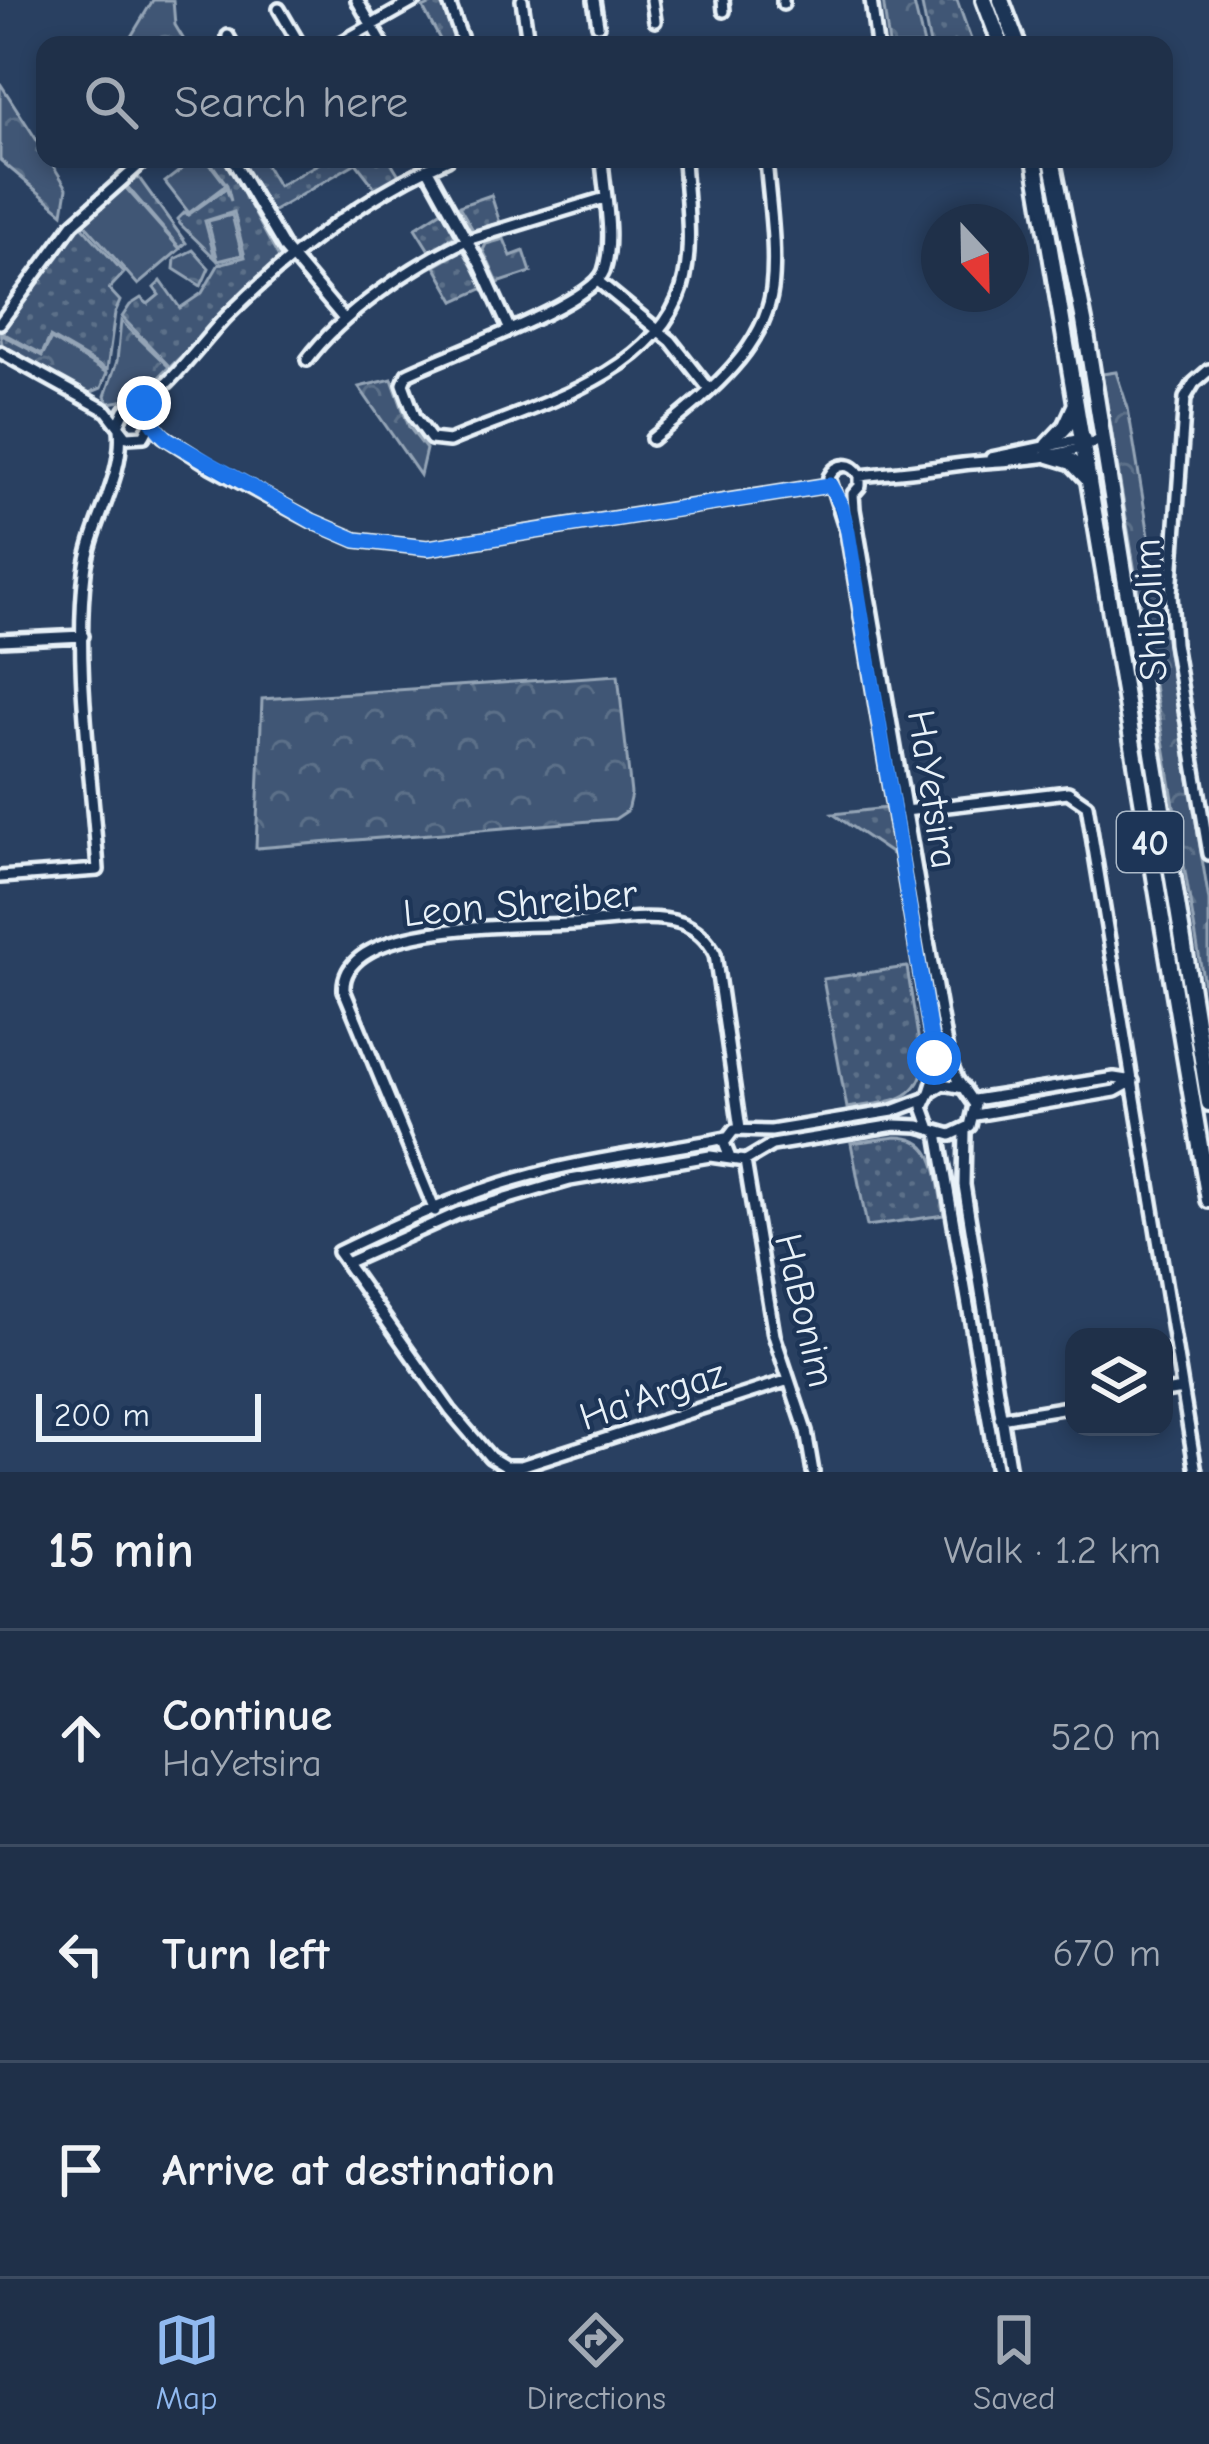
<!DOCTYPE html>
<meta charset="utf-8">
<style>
body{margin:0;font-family:"Comic Neue",sans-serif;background:#2c3c53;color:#f1f3f6}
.controls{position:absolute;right:36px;bottom:36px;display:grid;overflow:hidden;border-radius:24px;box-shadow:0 6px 18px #0003}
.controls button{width:108px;height:108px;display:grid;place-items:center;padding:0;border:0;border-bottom:3px solid #3c4b61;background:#1f3049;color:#f1f3f6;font:60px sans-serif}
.compass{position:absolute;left:921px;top:204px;width:108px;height:108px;border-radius:50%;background:#1f3049;box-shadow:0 6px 18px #0003;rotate:158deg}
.scale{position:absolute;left:36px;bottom:30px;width:225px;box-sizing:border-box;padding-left:12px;border:6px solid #e8f1f8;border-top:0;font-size:33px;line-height:42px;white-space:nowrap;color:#e8f1f8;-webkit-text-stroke:9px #1d3557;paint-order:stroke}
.stop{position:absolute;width:36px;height:36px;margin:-27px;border:9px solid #1a73e8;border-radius:50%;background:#fff}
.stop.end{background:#1a73e8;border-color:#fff;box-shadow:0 3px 12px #0008}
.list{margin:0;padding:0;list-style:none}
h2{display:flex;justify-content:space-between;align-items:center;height:156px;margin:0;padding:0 48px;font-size:51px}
h2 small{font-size:39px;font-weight:400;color:#a1a9b4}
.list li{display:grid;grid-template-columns:78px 1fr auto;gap:36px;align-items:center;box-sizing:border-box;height:216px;padding:0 48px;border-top:3px solid #3c4b61}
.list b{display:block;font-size:45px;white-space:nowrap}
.list p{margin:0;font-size:39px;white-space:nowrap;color:#a1a9b4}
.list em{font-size:39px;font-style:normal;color:#a1a9b4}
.icon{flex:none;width:66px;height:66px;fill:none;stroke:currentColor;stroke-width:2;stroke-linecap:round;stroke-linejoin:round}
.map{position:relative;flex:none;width:1209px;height:1472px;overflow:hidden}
.search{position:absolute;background:#1f3049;box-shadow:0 6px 18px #0003;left:36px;right:36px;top:36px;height:132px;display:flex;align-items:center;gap:30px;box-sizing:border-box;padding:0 42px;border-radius:24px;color:#a1a9b4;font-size:45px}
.sheet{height:804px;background:#1f3049}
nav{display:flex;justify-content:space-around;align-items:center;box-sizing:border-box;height:168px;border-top:3px solid #3c4b61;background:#1f3049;font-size:33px;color:#a1a9b4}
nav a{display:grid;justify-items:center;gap:6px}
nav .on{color:#90b9f0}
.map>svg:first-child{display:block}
.grass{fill:url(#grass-dots);stroke:#94a4b6;stroke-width:3}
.forest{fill:url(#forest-crowns);stroke:#94a4b6;stroke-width:3}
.pitch{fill:#415774;stroke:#94a4b6;stroke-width:3}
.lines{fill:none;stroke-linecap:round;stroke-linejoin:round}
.minor-casing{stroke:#e8f1f8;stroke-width:18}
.highway-casing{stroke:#e8f1f8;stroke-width:22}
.minor{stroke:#1d3557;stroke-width:9}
.highway{stroke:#1d3557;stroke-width:14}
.route{stroke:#1a73e8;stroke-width:15}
.labels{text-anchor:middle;stroke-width:9;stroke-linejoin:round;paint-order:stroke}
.shield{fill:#1d3557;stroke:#abb9c8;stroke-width:3}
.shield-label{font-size:36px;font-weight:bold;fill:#e8f1f8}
.street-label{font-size:39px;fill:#e8f1f8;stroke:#1d3557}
</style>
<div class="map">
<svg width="1209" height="1472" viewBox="0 0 1209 1472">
<defs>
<pattern id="grass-dots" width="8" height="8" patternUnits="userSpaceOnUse" patternTransform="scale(3)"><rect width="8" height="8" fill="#415774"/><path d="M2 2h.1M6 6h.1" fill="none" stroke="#5c7089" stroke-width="1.8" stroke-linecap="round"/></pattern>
<pattern id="forest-crowns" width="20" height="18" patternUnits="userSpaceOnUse" patternTransform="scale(3)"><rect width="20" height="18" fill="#415774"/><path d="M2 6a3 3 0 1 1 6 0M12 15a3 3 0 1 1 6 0" fill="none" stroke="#5c7089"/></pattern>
</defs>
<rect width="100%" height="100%" fill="#294061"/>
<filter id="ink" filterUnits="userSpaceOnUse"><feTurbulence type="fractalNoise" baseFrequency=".00833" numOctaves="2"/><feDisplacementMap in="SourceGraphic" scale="24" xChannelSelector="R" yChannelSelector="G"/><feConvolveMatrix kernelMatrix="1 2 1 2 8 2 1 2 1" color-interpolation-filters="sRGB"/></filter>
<g filter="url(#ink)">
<!-- grass -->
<path class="grass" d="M921,0H957L973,45H930Z
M436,2L442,3L457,45H443L423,8Z
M208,159H225L280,260L170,367L122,317L130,305L141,298L148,304L159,295L154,288L161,281L180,308L202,293L219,264L245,257L234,212L205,221L215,258L180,224L178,219L185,212L188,215L226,188L231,201L227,185Z
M240,159H262L278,186L327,159H389L399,175L376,189L356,163L270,213Z
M491,195L500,223L473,230L459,206Z
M445,209L456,234L430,252L415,228Z
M81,225L124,273L109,289L120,301L115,313L107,370L50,337L42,354L1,332Z
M463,250L484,288L455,301L435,266Z
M887,808L895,856L833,814Z
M907,967L923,1068C917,1105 878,1103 847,1108L823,979Z
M896,1137C940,1137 936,1180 944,1215L867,1226L851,1143Z"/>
<!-- forest -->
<path class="forest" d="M153,0H173L175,25L187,45H126Z
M883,0H913L924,45H889Z
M0,83L45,153V159H49L67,188L63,213L0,160Z
M139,178L186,243L180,248L125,184Z
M504,239L511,256L524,251L531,272L498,283L483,250L486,244Z
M193,250L209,268L201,286L174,269L175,259Z
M121,321L169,367L138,398L109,403L105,396L117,361Z
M0,334L42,356L51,339L107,373L101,388L89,393L3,349Z
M1116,372L1128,408L1209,901V1015L1102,374Z
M392,379L409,427L426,449L420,475L359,387Z
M618,675L631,794L627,811L615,819L256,848L262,699Z"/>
<!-- pitch -->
<path class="pitch" d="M195,159H206L226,185L189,213L165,182Z
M125,187L180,249L138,285L84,223Z
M232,215L242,255L218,261L208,221Z"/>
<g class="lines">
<!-- minor casing -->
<g class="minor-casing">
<path id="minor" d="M357,0L383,45
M448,0L464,45
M522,0L527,35
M594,0L598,25
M652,0L655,21
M723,0L724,11
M783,0V4
M871,0L877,45
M279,9L300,45
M228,36L233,45
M337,45L416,0
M232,159L285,249L344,319
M602,159C604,193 615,238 604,271C592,304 445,355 407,374L403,384L415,417L431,439L449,441C527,408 654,377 682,288C694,248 686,200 684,159
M427,168L481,266L509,328
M599,282L671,341L710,390
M0,323L73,224L146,159
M0,352L107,411L127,437L144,436L151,423L147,413L134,407L125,410L119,423
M307,360C341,314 414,264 467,240L605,198
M1209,370L1194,383L1185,398L1171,594L1174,643L1209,854
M134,407C167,393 201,342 227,316C290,254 367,194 448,159
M151,423L163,436L210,466L312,521L356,540L428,548L829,485
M652,439C698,401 764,354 772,289C777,248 769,201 766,159
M991,458L1086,438
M0,640L83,636
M905,811L1068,792L1087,805L1196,1472
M0,877L98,870C92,776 74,665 85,572C90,524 125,477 120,429
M930,1092L936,1073L935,1058L847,533L829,477C837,462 852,462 860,476C895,473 929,469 963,464C1009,459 1059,461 1102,439
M974,1100L1114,1078L1133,1081
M975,1115L1115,1091L1133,1081
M931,1129L923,1107L930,1092L943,1084L964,1088
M965,1130L964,1185L1010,1472
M938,1133L997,1472
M726,1138C663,1151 598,1157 535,1174C466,1192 402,1221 338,1252L450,1410L490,1457L505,1466H521L789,1380
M730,1158L724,1143L734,1130L771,1131L893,1111L925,1099
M745,1161L774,1335L806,1431L813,1472
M435,1211L344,990C340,920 523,927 569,924C603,923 649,912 681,923C697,929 708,940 715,954L740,1129
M346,1263L458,1213L570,1180L710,1156L745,1161L772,1145L895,1125L919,1126L951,1135L970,1126L975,1105L957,1079L948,1057L854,509L853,494L860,486V476
M1164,1392L1182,1389
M1000,1418L1074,1406"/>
</g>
<!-- highway casing -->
<g class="highway-casing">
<path id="highway" d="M984,0L1001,45
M1001,0L1018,45
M1035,159L1209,1200
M1052,159L1084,321L1209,1103
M1048,445L1066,426L1076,404
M1049,455L1072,462L1089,480"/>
</g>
<!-- minor -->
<use href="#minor" class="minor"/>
<!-- highway -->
<use href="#highway" class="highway"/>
</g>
</g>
<g class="lines" filter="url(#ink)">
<!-- route -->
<path class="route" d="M144,403L134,407C151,411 154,430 169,440L312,521L356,540L428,548L830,485L842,507L848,532L934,1058"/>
</g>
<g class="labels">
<!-- shield labels -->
<rect class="shield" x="1117" y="812" width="66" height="60" rx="9"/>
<g class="shield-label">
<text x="1150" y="855">40</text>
</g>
<!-- street labels -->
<g class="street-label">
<text transform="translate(1149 610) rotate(-93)" y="14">Shibolim</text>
<text transform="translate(934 789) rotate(81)" y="14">HaYetsira</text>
<text transform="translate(520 902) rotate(-5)" y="14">Leon Shreiber</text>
<text transform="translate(806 1310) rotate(77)" y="14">HaBonim</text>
<text transform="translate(652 1394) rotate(-18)" y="14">Ha'Argaz</text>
</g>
</g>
</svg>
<div class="controls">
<button><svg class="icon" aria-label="layers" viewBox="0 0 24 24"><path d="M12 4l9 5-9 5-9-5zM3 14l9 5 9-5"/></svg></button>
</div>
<svg class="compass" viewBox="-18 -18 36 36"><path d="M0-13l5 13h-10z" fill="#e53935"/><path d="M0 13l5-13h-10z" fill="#a1a9b4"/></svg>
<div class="scale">200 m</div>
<div class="stop" style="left:934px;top:1058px"></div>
<div class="stop end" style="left:144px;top:403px"></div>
<div class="search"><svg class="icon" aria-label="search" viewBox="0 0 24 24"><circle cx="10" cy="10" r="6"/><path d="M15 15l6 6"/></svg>Search here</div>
</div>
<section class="sheet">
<h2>15 min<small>Walk · 1.2 km</small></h2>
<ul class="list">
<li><svg class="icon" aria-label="ahead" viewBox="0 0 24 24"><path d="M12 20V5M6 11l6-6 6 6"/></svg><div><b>Continue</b><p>HaYetsira</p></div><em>520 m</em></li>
<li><svg class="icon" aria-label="left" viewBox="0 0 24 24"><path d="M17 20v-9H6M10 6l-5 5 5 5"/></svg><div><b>Turn left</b></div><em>670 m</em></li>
<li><svg class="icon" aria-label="arrive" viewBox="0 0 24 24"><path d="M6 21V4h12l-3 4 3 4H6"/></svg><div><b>Arrive at destination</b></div></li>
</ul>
</section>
<nav>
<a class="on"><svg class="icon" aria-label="map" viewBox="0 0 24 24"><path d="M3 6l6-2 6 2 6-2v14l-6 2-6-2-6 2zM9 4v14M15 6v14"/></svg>Map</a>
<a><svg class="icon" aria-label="directions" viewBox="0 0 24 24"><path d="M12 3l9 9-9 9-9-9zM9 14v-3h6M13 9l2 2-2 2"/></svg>Directions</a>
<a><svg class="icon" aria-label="saved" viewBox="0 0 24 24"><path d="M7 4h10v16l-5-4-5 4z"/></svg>Saved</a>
</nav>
